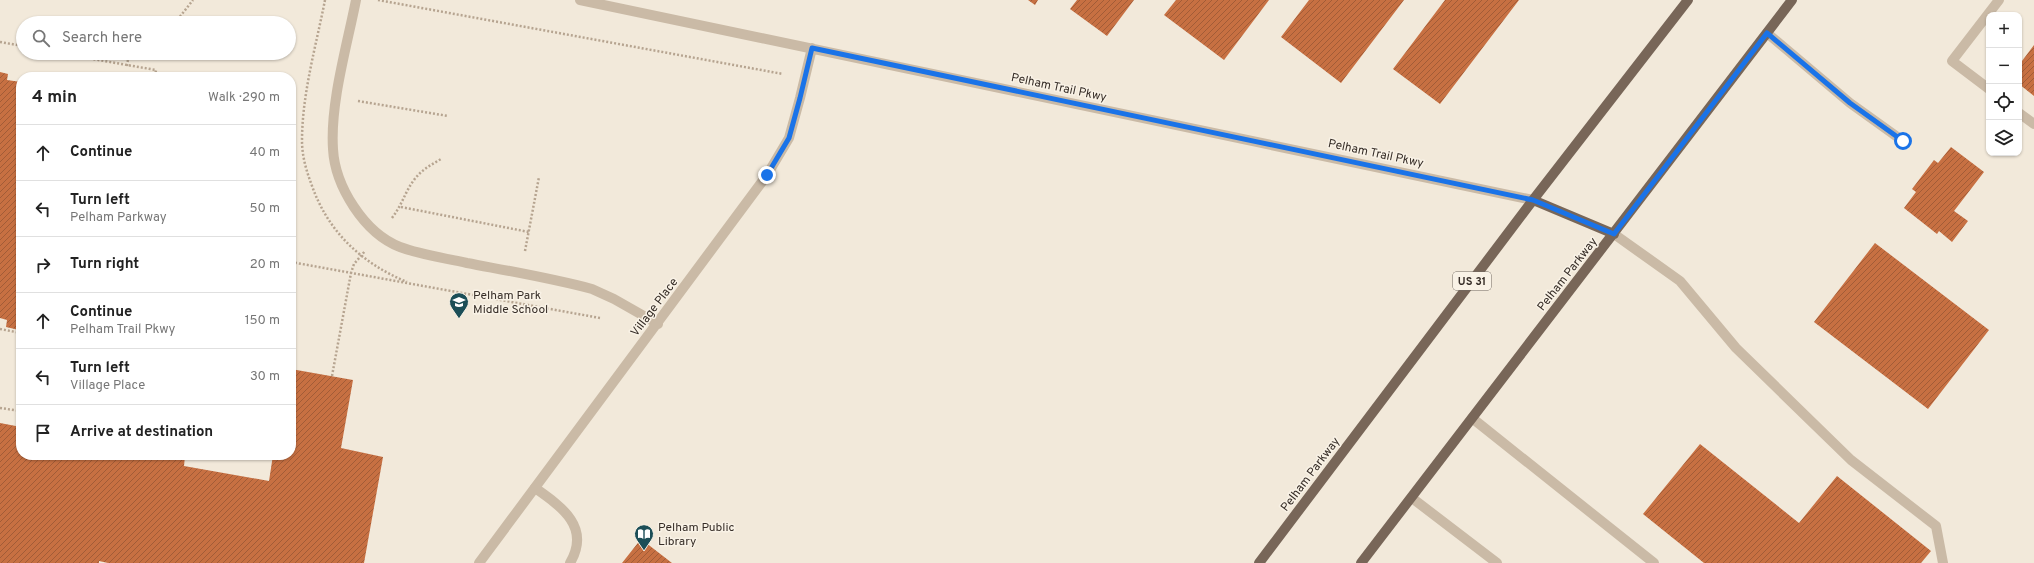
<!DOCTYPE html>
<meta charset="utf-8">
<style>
body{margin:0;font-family:Overpass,sans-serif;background:#f6f6f6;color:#222}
.controls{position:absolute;right:12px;top:12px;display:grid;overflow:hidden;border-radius:8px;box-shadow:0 1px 3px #0004}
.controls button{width:36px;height:36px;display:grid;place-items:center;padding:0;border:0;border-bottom:1px solid #e0e0e0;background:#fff;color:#222;font:20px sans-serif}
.stop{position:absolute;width:12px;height:12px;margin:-9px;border:3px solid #1a73e8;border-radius:50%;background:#fff}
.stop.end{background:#1a73e8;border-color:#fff;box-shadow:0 1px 4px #0008}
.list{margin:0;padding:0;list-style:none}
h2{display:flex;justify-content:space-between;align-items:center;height:52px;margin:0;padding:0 16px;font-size:17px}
h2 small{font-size:13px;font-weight:400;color:#767676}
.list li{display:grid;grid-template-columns:26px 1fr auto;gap:12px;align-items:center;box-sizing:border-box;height:56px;padding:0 16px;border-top:1px solid #e0e0e0}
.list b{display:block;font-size:15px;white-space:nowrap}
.list p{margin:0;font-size:13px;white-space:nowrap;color:#767676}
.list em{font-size:13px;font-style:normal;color:#767676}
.icon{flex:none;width:22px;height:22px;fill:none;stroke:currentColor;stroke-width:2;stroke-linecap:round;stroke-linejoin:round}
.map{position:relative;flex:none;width:2034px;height:563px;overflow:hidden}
.search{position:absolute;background:#fff;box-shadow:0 1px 3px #0004;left:16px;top:16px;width:280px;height:44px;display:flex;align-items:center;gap:10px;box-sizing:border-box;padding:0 14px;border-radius:22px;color:#767676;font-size:15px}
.panel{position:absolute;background:#fff;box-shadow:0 1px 3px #0004;left:16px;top:72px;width:280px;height:388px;border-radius:16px}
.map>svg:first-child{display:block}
.building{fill:url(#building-hatch)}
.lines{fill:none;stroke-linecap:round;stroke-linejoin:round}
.path{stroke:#b6a490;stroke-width:2.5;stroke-dasharray:2 2;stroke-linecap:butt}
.lane{stroke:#cabaa6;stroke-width:10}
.street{stroke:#cabaa6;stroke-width:10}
.primary{stroke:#786658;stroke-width:10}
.route{stroke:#1a73e8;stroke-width:5}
.labels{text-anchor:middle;stroke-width:3;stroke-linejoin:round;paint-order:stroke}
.shield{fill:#f9f2e6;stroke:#706860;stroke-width:1}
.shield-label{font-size:11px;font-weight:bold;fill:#362d27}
.street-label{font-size:12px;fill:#362d27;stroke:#f9f2e6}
.poi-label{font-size:12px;fill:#362d27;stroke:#f9f2e6;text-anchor:start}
</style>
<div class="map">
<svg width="2034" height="563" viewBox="0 0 2034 563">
<defs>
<pattern id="building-hatch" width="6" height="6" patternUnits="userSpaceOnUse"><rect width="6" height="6" fill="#c77042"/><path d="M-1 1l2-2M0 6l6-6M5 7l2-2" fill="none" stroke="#a25c37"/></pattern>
</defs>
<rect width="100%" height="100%" fill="#f2e9da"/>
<!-- building -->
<path class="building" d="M1028,0H1038L1035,5Z
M1077,0H1134L1107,36L1070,9Z
M1176,0H1269L1224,60L1164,15Z
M1309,0H1404L1341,83L1281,37Z
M1445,0H1519L1440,104L1393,69Z
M2034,45V96L2019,84V65Z
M0,72L8,74L7,80L21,82V322L19,330L6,327L7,320L0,318Z
M1951,147L1984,172L1954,211L1968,221L1952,242L1939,231L1937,234L1904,208L1916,192L1912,189L1934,160L1938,163Z
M1875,243L1989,330L1928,409L1814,322Z
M291,369L353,380L341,448L383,457L364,563H108L99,561V563H0V423L21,427V455H180L185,456L184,466L269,481L273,455H291Z
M1700,444L1799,523L1837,476L1931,551L1921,563H1704L1643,514Z
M641,539L672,563H622Z"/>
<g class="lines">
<!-- path -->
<path class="path" d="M325,0C316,46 302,94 302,141C302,155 306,170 311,183C327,231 361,263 407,282
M378,0L783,74
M175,23L193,0
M0,42L23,46
M58,53L156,70L155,77
M127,66L129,53
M358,101L448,116
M401,207L529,232
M392,218C402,205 405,192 414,180C421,170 431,165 441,159
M525,251L539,177
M291,262L600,318
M0,329L21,333
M332,376L351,273L354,264L365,251
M0,408L21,411"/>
<!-- lane -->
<path class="lane" d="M356,0C347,46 330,103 333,149C335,186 364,233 400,247C421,255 445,258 467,263C509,271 551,278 592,289L614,299L658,324
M1767,33L1850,103L1903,141
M1989,89L1952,61L1999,0
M2019,113L2034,124
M1614,234L1680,281L1736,348L1851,460L1936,526L1943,563
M1472,418L1654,563
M535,488C562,507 591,527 570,563
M1412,498L1497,563"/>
<!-- street -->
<path class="street" d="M580,0L1533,200
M479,563L767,175L789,138L800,98L812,48"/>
<!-- primary -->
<path class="primary" d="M1533,200L1614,234
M1259,563L1533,200L1688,0
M1361,563L1792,0"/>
</g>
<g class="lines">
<!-- route -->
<path class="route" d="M767,175L789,138L800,98L812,48L1533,200L1614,234L1767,33L1850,103L1903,141"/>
</g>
<!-- icons -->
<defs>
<g id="school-pin" transform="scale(1)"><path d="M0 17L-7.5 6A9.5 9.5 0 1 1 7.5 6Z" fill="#1c4e57" stroke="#f9f2e6"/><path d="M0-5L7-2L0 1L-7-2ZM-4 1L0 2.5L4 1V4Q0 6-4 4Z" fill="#fff"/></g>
<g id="library-pin" transform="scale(1)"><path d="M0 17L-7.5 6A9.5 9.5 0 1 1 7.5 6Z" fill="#1c4e57" stroke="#f9f2e6"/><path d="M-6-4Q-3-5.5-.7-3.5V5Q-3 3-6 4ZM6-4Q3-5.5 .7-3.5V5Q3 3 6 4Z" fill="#fff"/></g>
</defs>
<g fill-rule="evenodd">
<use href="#school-pin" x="459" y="302"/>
<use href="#library-pin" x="644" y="534"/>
</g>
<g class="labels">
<!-- shield labels -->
<rect class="shield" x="1453" y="272" width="38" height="18" rx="3"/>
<g class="shield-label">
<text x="1472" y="285">US 31</text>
</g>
<!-- street labels -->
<g class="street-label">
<text transform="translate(1059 87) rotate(12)" y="4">Pelham Trail Pkwy</text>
<text transform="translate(1376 153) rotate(12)" y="4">Pelham Trail Pkwy</text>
<text transform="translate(1567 274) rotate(-52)" y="4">Pelham Parkway</text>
<text transform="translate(654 307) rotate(-53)" y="4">Village Place</text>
<text transform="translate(1310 474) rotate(-53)" y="4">Pelham Parkway</text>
</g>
<!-- poi labels -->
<g class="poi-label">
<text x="473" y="299">Pelham Park<tspan x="473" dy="14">Middle School</tspan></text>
<text x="658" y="531">Pelham Public<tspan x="658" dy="14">Library</tspan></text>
</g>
</g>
</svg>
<div class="controls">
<button>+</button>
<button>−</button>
<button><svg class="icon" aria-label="locate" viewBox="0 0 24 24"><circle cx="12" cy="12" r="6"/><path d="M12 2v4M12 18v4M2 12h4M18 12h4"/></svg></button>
<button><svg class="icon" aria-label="layers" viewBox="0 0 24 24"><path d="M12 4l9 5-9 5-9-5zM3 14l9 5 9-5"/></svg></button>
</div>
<div class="stop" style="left:1903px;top:141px"></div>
<div class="stop end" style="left:767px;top:175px"></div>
<div class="search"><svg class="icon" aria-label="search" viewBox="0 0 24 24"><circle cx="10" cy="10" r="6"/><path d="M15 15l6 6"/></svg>Search here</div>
<section class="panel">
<h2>4 min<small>Walk · 290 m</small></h2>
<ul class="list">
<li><svg class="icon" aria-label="ahead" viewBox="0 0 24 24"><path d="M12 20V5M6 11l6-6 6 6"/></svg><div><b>Continue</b></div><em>40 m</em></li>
<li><svg class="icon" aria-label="left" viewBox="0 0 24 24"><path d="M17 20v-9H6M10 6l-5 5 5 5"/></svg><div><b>Turn left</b><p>Pelham Parkway</p></div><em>50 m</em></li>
<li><svg class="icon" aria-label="right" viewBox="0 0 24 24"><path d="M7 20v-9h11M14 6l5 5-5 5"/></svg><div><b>Turn right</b></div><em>20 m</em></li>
<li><svg class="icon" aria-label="ahead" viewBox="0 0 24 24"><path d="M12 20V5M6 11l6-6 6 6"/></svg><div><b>Continue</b><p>Pelham Trail Pkwy</p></div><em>150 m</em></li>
<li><svg class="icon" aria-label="left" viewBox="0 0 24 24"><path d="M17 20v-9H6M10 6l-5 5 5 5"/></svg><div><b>Turn left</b><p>Village Place</p></div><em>30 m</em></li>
<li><svg class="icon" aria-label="arrive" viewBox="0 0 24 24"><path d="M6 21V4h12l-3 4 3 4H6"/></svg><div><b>Arrive at destination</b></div></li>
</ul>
</section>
</div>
